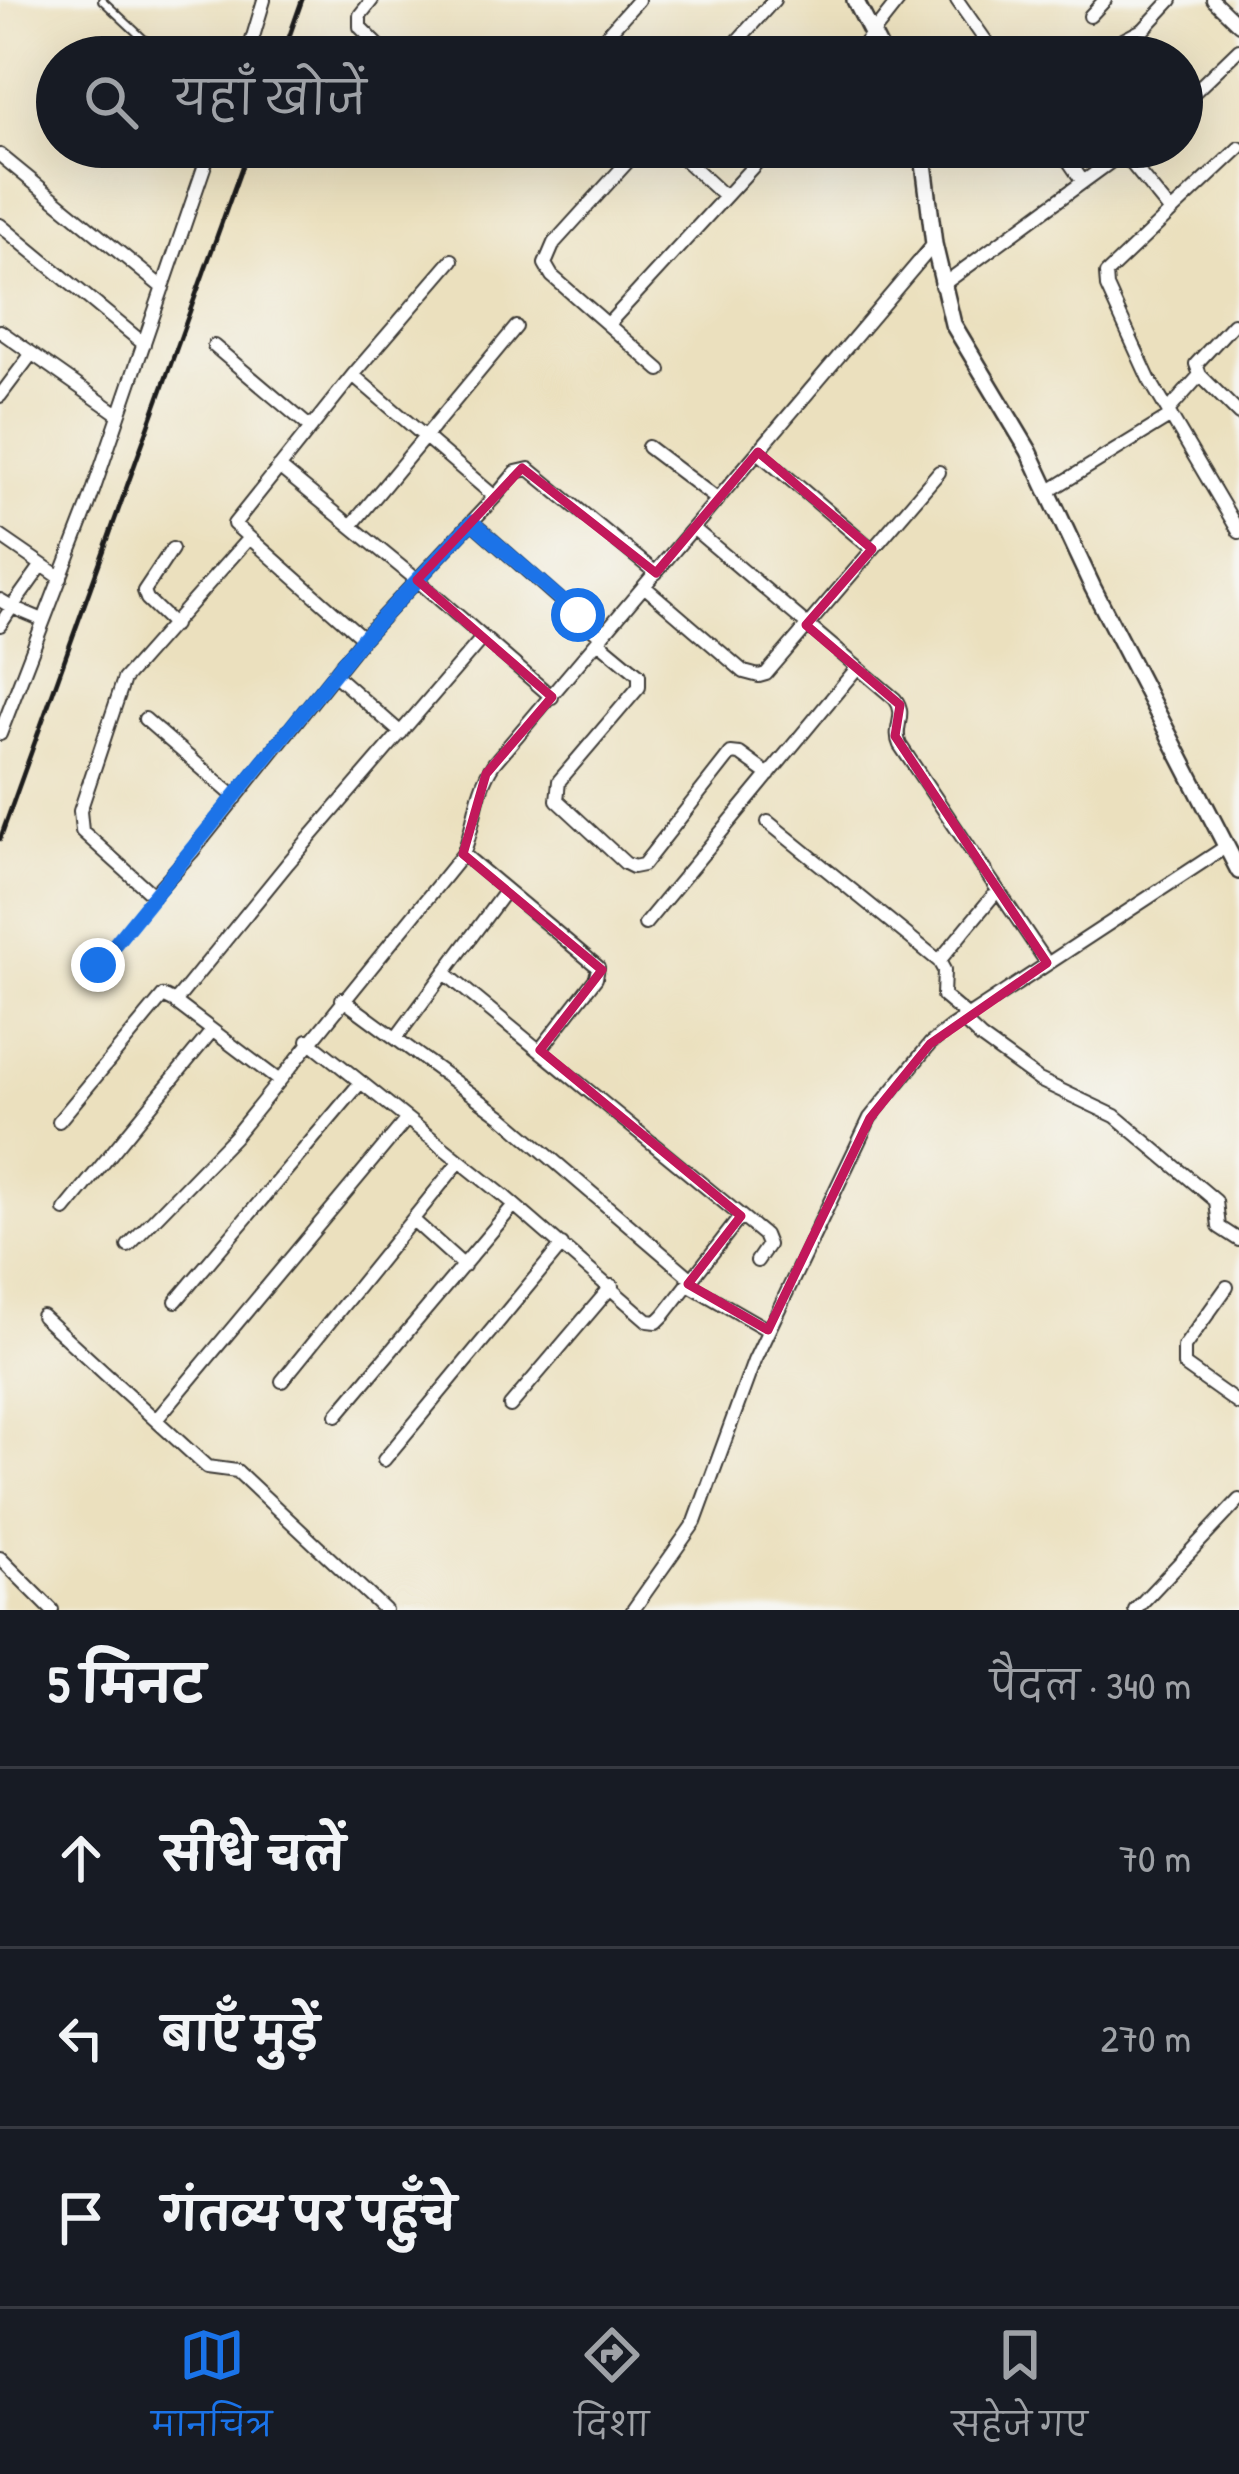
<!DOCTYPE html>
<html lang="hi">
<meta charset="utf-8">
<style>
body{margin:0;font-family:"Patrick Hand","Playpen Sans Deva",sans-serif;background:#20242c;color:#f1f3f6}
.stop{position:absolute;width:36px;height:36px;margin:-27px;border:9px solid #1a73e8;border-radius:50%;background:#fff}
.stop.end{background:#1a73e8;border-color:#fff;box-shadow:0 3px 12px #0008}
.list{margin:0;padding:0;list-style:none}
h2{display:flex;justify-content:space-between;align-items:center;height:156px;margin:0;padding:0 48px;font-size:51px}
h2 small{font-size:39px;font-weight:400;color:#9ea1a6}
.list li{display:grid;grid-template-columns:78px 1fr auto;gap:36px;align-items:center;box-sizing:border-box;height:180px;padding:0 48px;border-top:3px solid #363941}
.list b{display:block;font-size:45px;white-space:nowrap}
.list em{font-size:39px;font-style:normal;color:#9ea1a6}
.icon{flex:none;width:66px;height:66px;fill:none;stroke:currentColor;stroke-width:2;stroke-linecap:round;stroke-linejoin:round}
.map{position:relative;flex:none;width:1239px;height:1610px;overflow:hidden}
.search{position:absolute;background:#171b24;box-shadow:0 12px 48px #0002;left:36px;right:36px;top:36px;height:132px;display:flex;align-items:center;gap:30px;box-sizing:border-box;padding:0 42px;border-radius:66px;color:#9ea1a6;font-size:45px}
.sheet{height:696px;background:#171b24}
nav{display:flex;justify-content:space-around;align-items:center;box-sizing:border-box;height:168px;border-top:3px solid #363941;background:#171b24;font-size:33px;color:#9ea1a6}
nav a{display:grid;justify-items:center;gap:6px}
nav .on{color:#1a73e8}
.map>svg:first-child{display:block}
.lines{fill:none;stroke-linecap:round;stroke-linejoin:round}
.service-casing{stroke:#3b3934;stroke-width:10}
.minor-casing{stroke:#3b3934;stroke-width:16}
.tertiary-casing{stroke:#3b3934;stroke-width:20}
.service{stroke:#fff;stroke-width:6}
.minor{stroke:#fff;stroke-width:12}
.tertiary{stroke:#fff;stroke-width:15}
.rail{stroke:#1c1c1c;stroke-width:4.5}
.route{stroke:#1a73e8;stroke-width:15}
.marked{fill:none;stroke:#c2185b;stroke-width:9;stroke-linejoin:round}
</style>
<div class="map">
<svg width="1239" height="1610" viewBox="0 0 1239 1610">
<rect width="100%" height="100%" fill="#f6f6f2"/>
<filter id="ink" filterUnits="userSpaceOnUse"><feTurbulence type="fractalNoise" baseFrequency=".00833" numOctaves="2"/><feDisplacementMap in="SourceGraphic" scale="24" xChannelSelector="R" yChannelSelector="G"/><feConvolveMatrix kernelMatrix="1 2 1 2 8 2 1 2 1" color-interpolation-filters="sRGB"/></filter>
<filter id="wash" filterUnits="userSpaceOnUse"><feTurbulence type="fractalNoise" baseFrequency=".004" numOctaves="4" result="noise"/><feDisplacementMap in="SourceGraphic" scale="48" xChannelSelector="R" yChannelSelector="G"/><feGaussianBlur stdDeviation="2.7" result="paint"/><feColorMatrix in="noise" values="0 0 0 0 0 0 0 0 0 0 0 0 0 0 0 0 0 1.4 0 .05"/><feComposite in="paint" operator="in"/></filter>
<g filter="url(#wash)">
<rect width="100%" height="100%" fill="#ebe0be"/>
</g>
<g filter="url(#ink)">
<g class="lines">
<!-- service casing -->
<g class="service-casing">
<path id="service" d="M102,0L163,57
M98,965L153,895"/>
</g>
<!-- minor casing -->
<g class="minor-casing">
<path id="minor" d="M372,0L360,15V27L390,57
M957,0L997,57
M1213,0L1239,25
M1090,16L1105,0
M247,57L264,0
M587,57L638,0
M723,57L774,0
M854,57L899,0
M1090,57L1144,29L1171,0
M1182,104L1239,49
M486,147L496,151L504,147
M641,147L554,243L545,264L552,276L660,370
M671,147L725,197
M1123,153L1171,212L1106,274L1107,287L1149,379L1239,532
M0,155L163,288
M1083,182L1131,147
M1171,212L1239,148
M0,225L144,344
M941,286L1083,182L1059,147
M609,323L771,147
M1233,324L1196,364L1200,375L1239,414
M0,331L118,414
M214,346L311,428
M353,375L452,260
M0,396L30,356
M1168,411L1200,375
M648,447L718,500
M758,452L872,549
M279,467L417,580L552,697
M1049,491L1171,416
M472,522L602,637
M351,526L516,327
M694,529L895,699C908,715 892,728 900,745L1047,963
M0,536L61,578
M248,539L124,679L80,811L82,831L153,895L192,852L363,638L495,497
M172,549L144,591L147,599L174,625
M42,565L12,607L43,620
M645,587L744,672L759,676L766,674L939,472
M0,600L12,607L0,625
M363,638L234,524L353,375L495,497L516,472L529,469L656,573
M598,641L639,675V687L559,781L557,800L625,863L633,867L643,865L731,753L740,754L769,775
M334,674L401,733
M145,719L236,798
M0,734L88,506L211,147
M768,822L939,961L944,970L943,996L967,1016
M463,854L598,967L596,978L540,1050
M645,924L857,668
M939,961L992,897
M445,973L764,1235L768,1245L757,1261
M342,999L504,1118L692,1279
M962,1020L981,1038L1039,1080L1115,1116L1216,1201L1219,1227L1239,1240
M396,1038L506,890
M308,1040L505,1197L648,1321L657,1322L664,1315L741,1216
M278,1080L175,1002L288,863L483,637
M59,1121L163,996L175,1002
M65,1210L212,1031
M413,1220L464,1266
M128,1246L234,1137L463,854C476,823 474,792 494,763L934,244
M688,1284L768,1330
M1227,1287L1184,1347V1365L1239,1404
M176,1301L361,1082
M42,1316L207,1467L237,1471L385,1610
M282,1381L459,1162
M510,1406L612,1286
M337,1415L514,1205
M156,1420L406,1120
M384,1460L562,1245
M0,1558L52,1610
M633,1610L695,1522L754,1361L870,1118L930,1044L950,1028L1227,846
M1135,1610L1239,1500"/>
</g>
<!-- tertiary casing -->
<g class="tertiary-casing">
<path id="tertiary" d="M855,0L884,57
M922,147L934,244L953,324L1029,451L1093,588L1239,871"/>
</g>
<!-- service -->
<use href="#service" class="service"/>
<!-- minor -->
<use href="#minor" class="minor"/>
<!-- tertiary -->
<use href="#tertiary" class="tertiary"/>
<!-- rail -->
<path class="rail" d="M282,57L302,0
M0,839L249,147"/>
</g>
</g>
<g class="lines" filter="url(#ink)">
<!-- route -->
<path class="route" d="M98,965L363,638L472,522L578,615"/>
</g>
<!-- marked area -->
<path class="marked" d="M758,452L872,549L806,625L900,705L895,736L1047,963L930,1044L870,1118L768,1330L688,1284L741,1216L540,1050L602,970L463,854L486,774L552,697L417,580L522,468L656,573Z"/>
</svg>
<div class="stop" style="left:578px;top:615px"></div>
<div class="stop end" style="left:98px;top:965px"></div>
<div class="search"><svg class="icon" aria-label="search" viewBox="0 0 24 24"><circle cx="10" cy="10" r="6"/><path d="M15 15l6 6"/></svg>यहाँ खोजें</div>
</div>
<section class="sheet">
<h2>5 मिनट<small>पैदल · 340 m</small></h2>
<ul class="list">
<li><svg class="icon" aria-label="ahead" viewBox="0 0 24 24"><path d="M12 20V5M6 11l6-6 6 6"/></svg><div><b>सीधे चलें</b></div><em>70 m</em></li>
<li><svg class="icon" aria-label="left" viewBox="0 0 24 24"><path d="M17 20v-9H6M10 6l-5 5 5 5"/></svg><div><b>बाएँ मुड़ें</b></div><em>270 m</em></li>
<li><svg class="icon" aria-label="arrive" viewBox="0 0 24 24"><path d="M6 21V4h12l-3 4 3 4H6"/></svg><div><b>गंतव्य पर पहुँचे</b></div></li>
</ul>
</section>
<nav>
<a class="on"><svg class="icon" aria-label="map" viewBox="0 0 24 24"><path d="M3 6l6-2 6 2 6-2v14l-6 2-6-2-6 2zM9 4v14M15 6v14"/></svg>मानचित्र</a>
<a><svg class="icon" aria-label="directions" viewBox="0 0 24 24"><path d="M12 3l9 9-9 9-9-9zM9 14v-3h6M13 9l2 2-2 2"/></svg>दिशा</a>
<a><svg class="icon" aria-label="saved" viewBox="0 0 24 24"><path d="M7 4h10v16l-5-4-5 4z"/></svg>सहेजे गए</a>
</nav>
